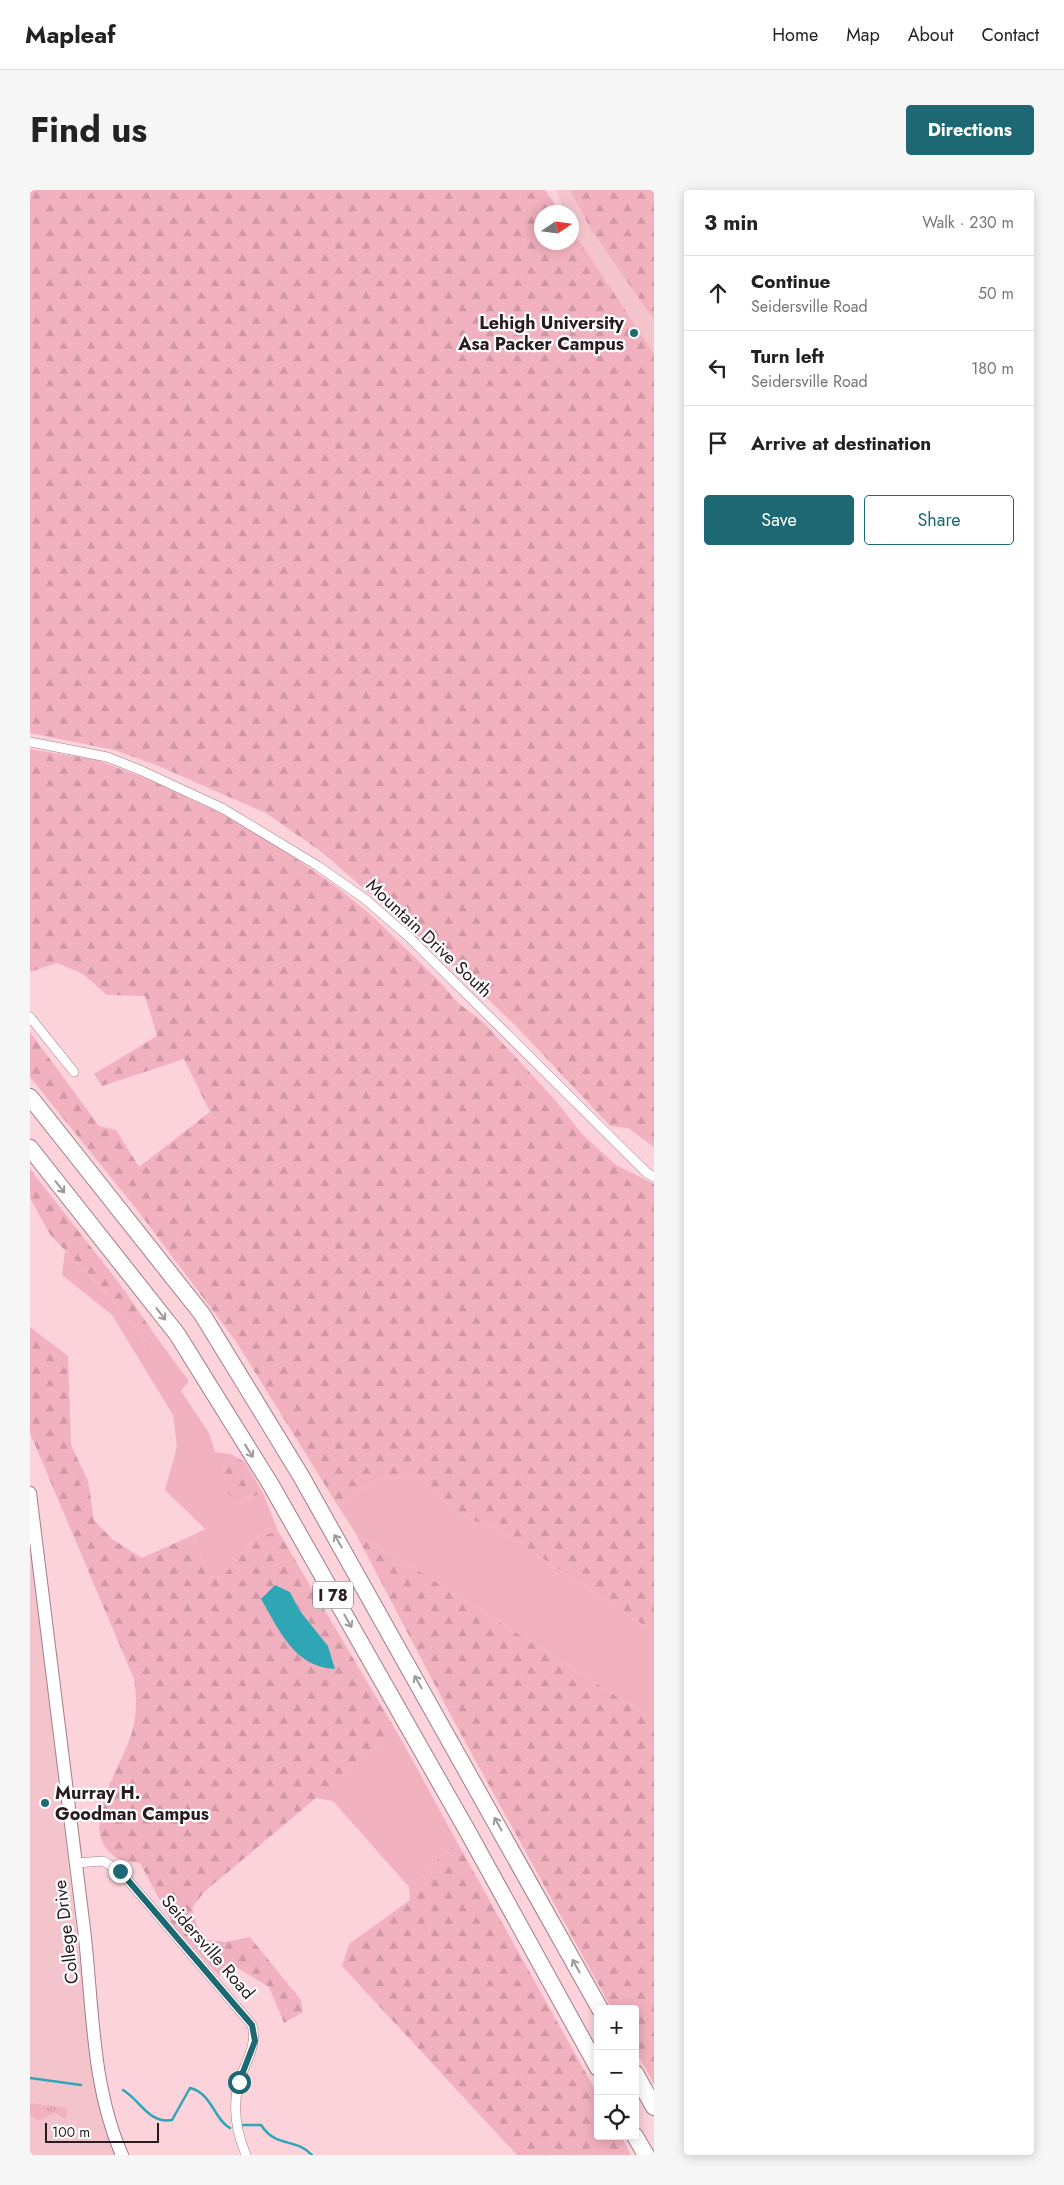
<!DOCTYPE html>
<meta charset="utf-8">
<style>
body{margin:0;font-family:Jost,sans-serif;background:#f6f6f6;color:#222}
.controls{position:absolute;right:15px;bottom:15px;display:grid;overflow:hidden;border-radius:5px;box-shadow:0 2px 12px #0003}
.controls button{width:45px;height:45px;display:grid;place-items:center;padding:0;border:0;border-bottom:1px solid #e0e0e0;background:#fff;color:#222;font:25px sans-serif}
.compass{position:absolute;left:504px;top:15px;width:45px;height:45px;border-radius:50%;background:#fff;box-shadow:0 2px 12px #0003;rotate:77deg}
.scale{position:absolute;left:15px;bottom:12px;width:114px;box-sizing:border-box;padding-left:5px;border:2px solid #291b1e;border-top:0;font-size:14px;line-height:18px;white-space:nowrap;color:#291b1e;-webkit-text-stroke:4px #fff;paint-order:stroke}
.stop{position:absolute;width:15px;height:15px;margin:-11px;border:4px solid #1d6872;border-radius:50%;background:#fff}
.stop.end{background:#1d6872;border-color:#fff;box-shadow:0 1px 5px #0008}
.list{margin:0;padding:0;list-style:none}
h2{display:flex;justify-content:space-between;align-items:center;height:65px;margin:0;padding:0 20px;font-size:21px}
h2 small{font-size:16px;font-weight:400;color:#767676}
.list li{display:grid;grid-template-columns:32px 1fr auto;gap:15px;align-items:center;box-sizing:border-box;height:75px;padding:0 20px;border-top:1px solid #e0e0e0}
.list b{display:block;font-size:19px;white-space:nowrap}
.list p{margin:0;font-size:16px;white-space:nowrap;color:#767676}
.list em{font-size:16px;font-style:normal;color:#767676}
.actions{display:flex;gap:10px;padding:15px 20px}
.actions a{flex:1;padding:11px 0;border:1px solid #1d6872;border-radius:5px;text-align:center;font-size:18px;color:#1d6872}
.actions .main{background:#1d6872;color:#fff}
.icon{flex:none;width:28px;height:28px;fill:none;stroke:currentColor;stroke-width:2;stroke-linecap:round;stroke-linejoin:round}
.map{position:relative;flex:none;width:624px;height:1965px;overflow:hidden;border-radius:5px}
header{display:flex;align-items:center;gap:30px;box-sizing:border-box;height:70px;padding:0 25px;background:#fff;border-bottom:1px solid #e0e0e0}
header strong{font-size:24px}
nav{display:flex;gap:28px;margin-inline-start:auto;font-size:18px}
.intro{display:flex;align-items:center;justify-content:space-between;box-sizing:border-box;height:120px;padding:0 30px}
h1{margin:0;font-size:35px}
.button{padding:12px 22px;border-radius:5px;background:#1d6872;color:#fff;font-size:18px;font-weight:700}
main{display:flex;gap:30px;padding:0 30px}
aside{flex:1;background:#fff;border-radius:5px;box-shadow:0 2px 12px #0003}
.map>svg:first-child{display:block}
.built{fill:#f4c4cc}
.grass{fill:#f2b1bf}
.forest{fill:url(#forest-firs);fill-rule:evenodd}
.park{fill:url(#park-tufts)}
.water{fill:#2fa6b6}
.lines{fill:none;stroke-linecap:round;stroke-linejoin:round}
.stream{stroke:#2fa6b6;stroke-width:2.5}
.street-casing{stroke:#a27d85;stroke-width:10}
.secondary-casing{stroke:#a27d85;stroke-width:14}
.highway-casing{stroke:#a27d85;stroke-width:18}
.street{stroke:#fff;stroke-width:9}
.secondary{stroke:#fff;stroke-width:12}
.highway{stroke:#fff;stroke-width:16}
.oneway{stroke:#9f989a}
.route{stroke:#1d6872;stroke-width:6}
.poi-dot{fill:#1d6872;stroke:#fff;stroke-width:2}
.labels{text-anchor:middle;stroke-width:4.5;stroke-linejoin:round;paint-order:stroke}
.shield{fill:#fff;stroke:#695f62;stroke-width:1}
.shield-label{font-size:16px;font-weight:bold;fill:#291b1e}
.poi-label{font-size:18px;font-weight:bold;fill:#291b1e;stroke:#fff;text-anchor:end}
.street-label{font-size:18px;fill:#291b1e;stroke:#fff}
</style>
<header>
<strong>Mapleaf</strong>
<nav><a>Home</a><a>Map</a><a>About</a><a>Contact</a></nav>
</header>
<div class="intro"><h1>Find us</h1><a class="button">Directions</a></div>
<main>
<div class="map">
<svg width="624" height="1965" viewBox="0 0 624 1965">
<defs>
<pattern id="forest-firs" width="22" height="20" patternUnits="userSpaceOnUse" patternTransform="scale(1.25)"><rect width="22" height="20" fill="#f2b1bf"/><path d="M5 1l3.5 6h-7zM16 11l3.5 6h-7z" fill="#d098a4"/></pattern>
<pattern id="park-tufts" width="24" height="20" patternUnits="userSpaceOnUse" patternTransform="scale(1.25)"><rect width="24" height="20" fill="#f2b1bf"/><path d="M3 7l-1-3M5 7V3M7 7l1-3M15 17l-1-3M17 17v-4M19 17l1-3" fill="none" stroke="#d098a4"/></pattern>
</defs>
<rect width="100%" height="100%" fill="#fcd3db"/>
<!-- built -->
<path class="built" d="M526,0H624V241L542,38V22H535Z
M0,1356L62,1871L72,1929L88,1965H0Z"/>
<!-- grass -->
<path class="grass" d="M35,1061L77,1103L119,1156L130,1152L159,1191L151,1201L179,1243L185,1262L201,1264L192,1278L208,1312L233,1303L248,1341L227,1347L190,1389L178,1387L163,1345L175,1339L135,1300L147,1257L143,1225L82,1125L32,1085Z
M390,1287L428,1325L468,1339L624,1442V1530L376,1373L326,1344L308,1316L349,1288Z
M372,1551L427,1652L379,1697L303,1611L286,1608L347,1557Z"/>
<!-- forest -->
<path class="forest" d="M0,0H515L530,22H512V52H542V40L624,164V957L598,938L580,936L487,837L423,776L293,663L236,623L126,575L84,560L0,543Z
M540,0H624V130L561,39Z
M0,559L67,570L125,592L196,626L234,647L304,695L339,723L409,791L428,813L453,832L526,911L551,943L586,975L624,994V1442L468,1339L428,1325L390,1287L349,1288L308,1316L205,1150L108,1021L0,887V842L69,936L86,940L109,977L180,922L154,869L72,896L64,884L127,846L115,806L77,805L53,784L27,773L0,782Z
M0,979L89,1093L130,1152L119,1156L77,1103L21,1046L0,1008Z
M0,1137L38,1166L41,1255L58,1291L64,1330L82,1349L112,1368L163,1345L178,1387L190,1389L227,1347L248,1341L372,1551L347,1557L174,1702L162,1718L167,1736L178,1750L195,1752L220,1747L271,1810L273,1822L254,1833L239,1797L206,1777L189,1786L143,1735L110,1673C103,1672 93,1671 87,1668C43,1641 93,1576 102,1542C107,1524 107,1507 104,1489L0,1243ZM245,1395L260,1402L270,1421L298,1456L305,1479Z
M201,1264L215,1272L233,1303L207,1312L198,1303L192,1278Z
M326,1344L376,1373L624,1530V1894L605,1860V1819H582L427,1537Z
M427,1652L568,1905V1946H591L601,1965H487L312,1776L319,1754L380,1710L379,1697Z"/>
<!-- park -->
<path class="park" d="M0,1913L37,1918L36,1929L25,1923C12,1926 15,1936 0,1925Z"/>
<!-- water -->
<path class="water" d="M245,1395L260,1402L270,1421L298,1456L305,1479C264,1477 250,1441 231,1409Z"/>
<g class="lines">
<!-- stream -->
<path class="stream" d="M0,1888L51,1895
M93,1900C111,1911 119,1934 142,1930L160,1898C182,1903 185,1931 200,1938
M213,1935H231C247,1959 265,1947 282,1965"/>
<!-- street casing -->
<g class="street-casing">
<path id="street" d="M0,552L77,567L110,580L192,618L288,676L335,709L379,747L617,983L624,987
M0,827L44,882
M46,1673L73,1671L90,1681L222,1835C228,1856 215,1872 209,1892C202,1917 206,1941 216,1965"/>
</g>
<!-- secondary casing -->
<g class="secondary-casing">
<path id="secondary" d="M0,1303C17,1449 36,1594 54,1739C63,1814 61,1895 92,1965"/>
</g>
<!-- highway casing -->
<g class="highway-casing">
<path id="highway" d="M0,907L172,1124L271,1286L570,1819
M0,958L147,1144L241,1295L438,1642L568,1878
M605,1883L624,1917
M605,1946L616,1965"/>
</g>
<!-- street -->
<use href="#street" class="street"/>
<!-- secondary -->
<use href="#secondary" class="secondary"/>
<!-- highway -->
<use href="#highway" class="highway"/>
</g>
<!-- one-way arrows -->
<defs><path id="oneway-shaft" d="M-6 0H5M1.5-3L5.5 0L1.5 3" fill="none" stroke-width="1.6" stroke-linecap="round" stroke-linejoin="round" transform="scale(1.25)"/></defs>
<g class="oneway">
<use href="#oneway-shaft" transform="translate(30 997) rotate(52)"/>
<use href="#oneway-shaft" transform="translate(131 1124) rotate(52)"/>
<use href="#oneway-shaft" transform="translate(219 1261) rotate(58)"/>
<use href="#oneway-shaft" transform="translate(308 1351) rotate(-120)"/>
<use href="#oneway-shaft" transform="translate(318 1431) rotate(60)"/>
<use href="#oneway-shaft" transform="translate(388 1492) rotate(-120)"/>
<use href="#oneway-shaft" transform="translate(468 1634) rotate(-119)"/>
<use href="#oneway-shaft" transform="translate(546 1776) rotate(-119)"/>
</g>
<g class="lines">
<!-- route -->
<path class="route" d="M90,1681L222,1835L225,1851L209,1892"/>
</g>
<!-- markers -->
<g class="poi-dot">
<circle cx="604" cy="143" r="5"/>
<circle cx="15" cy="1613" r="5"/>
</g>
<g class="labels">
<!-- shield labels -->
<rect class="shield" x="283" y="1391.5" width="40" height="27" rx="4"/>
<g class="shield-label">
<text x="303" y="1411">I 78</text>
</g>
<!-- poi labels -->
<g class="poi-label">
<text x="594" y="139">Lehigh University<tspan x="594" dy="21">Asa Packer Campus</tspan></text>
<text x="25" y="1609" text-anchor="start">Murray H.<tspan x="25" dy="21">Goodman Campus</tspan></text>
</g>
<!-- street labels -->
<g class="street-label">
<text transform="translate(399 748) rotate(43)" y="6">Mountain Drive South</text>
<text transform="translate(36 1742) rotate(-97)" y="6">College Drive</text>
<text transform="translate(178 1757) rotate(49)" y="6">Seidersville Road</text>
</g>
</g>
</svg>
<div class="controls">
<button>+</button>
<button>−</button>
<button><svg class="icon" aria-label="locate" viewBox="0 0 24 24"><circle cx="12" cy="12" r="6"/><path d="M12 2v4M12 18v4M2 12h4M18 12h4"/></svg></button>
</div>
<svg class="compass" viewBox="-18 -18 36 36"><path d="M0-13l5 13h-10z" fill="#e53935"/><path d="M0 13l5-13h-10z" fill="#767676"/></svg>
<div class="scale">100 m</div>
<div class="stop" style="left:209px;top:1892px"></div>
<div class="stop end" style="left:90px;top:1681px"></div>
</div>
<aside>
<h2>3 min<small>Walk · 230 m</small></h2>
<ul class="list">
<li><svg class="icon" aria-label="ahead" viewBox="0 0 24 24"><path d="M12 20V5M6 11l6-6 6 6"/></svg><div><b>Continue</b><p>Seidersville Road</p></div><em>50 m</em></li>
<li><svg class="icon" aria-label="left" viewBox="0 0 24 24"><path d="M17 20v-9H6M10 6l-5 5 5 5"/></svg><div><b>Turn left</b><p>Seidersville Road</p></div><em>180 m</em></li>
<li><svg class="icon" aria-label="arrive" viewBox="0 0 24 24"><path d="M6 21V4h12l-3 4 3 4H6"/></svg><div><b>Arrive at destination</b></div></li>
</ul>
<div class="actions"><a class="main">Save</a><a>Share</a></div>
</aside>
</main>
